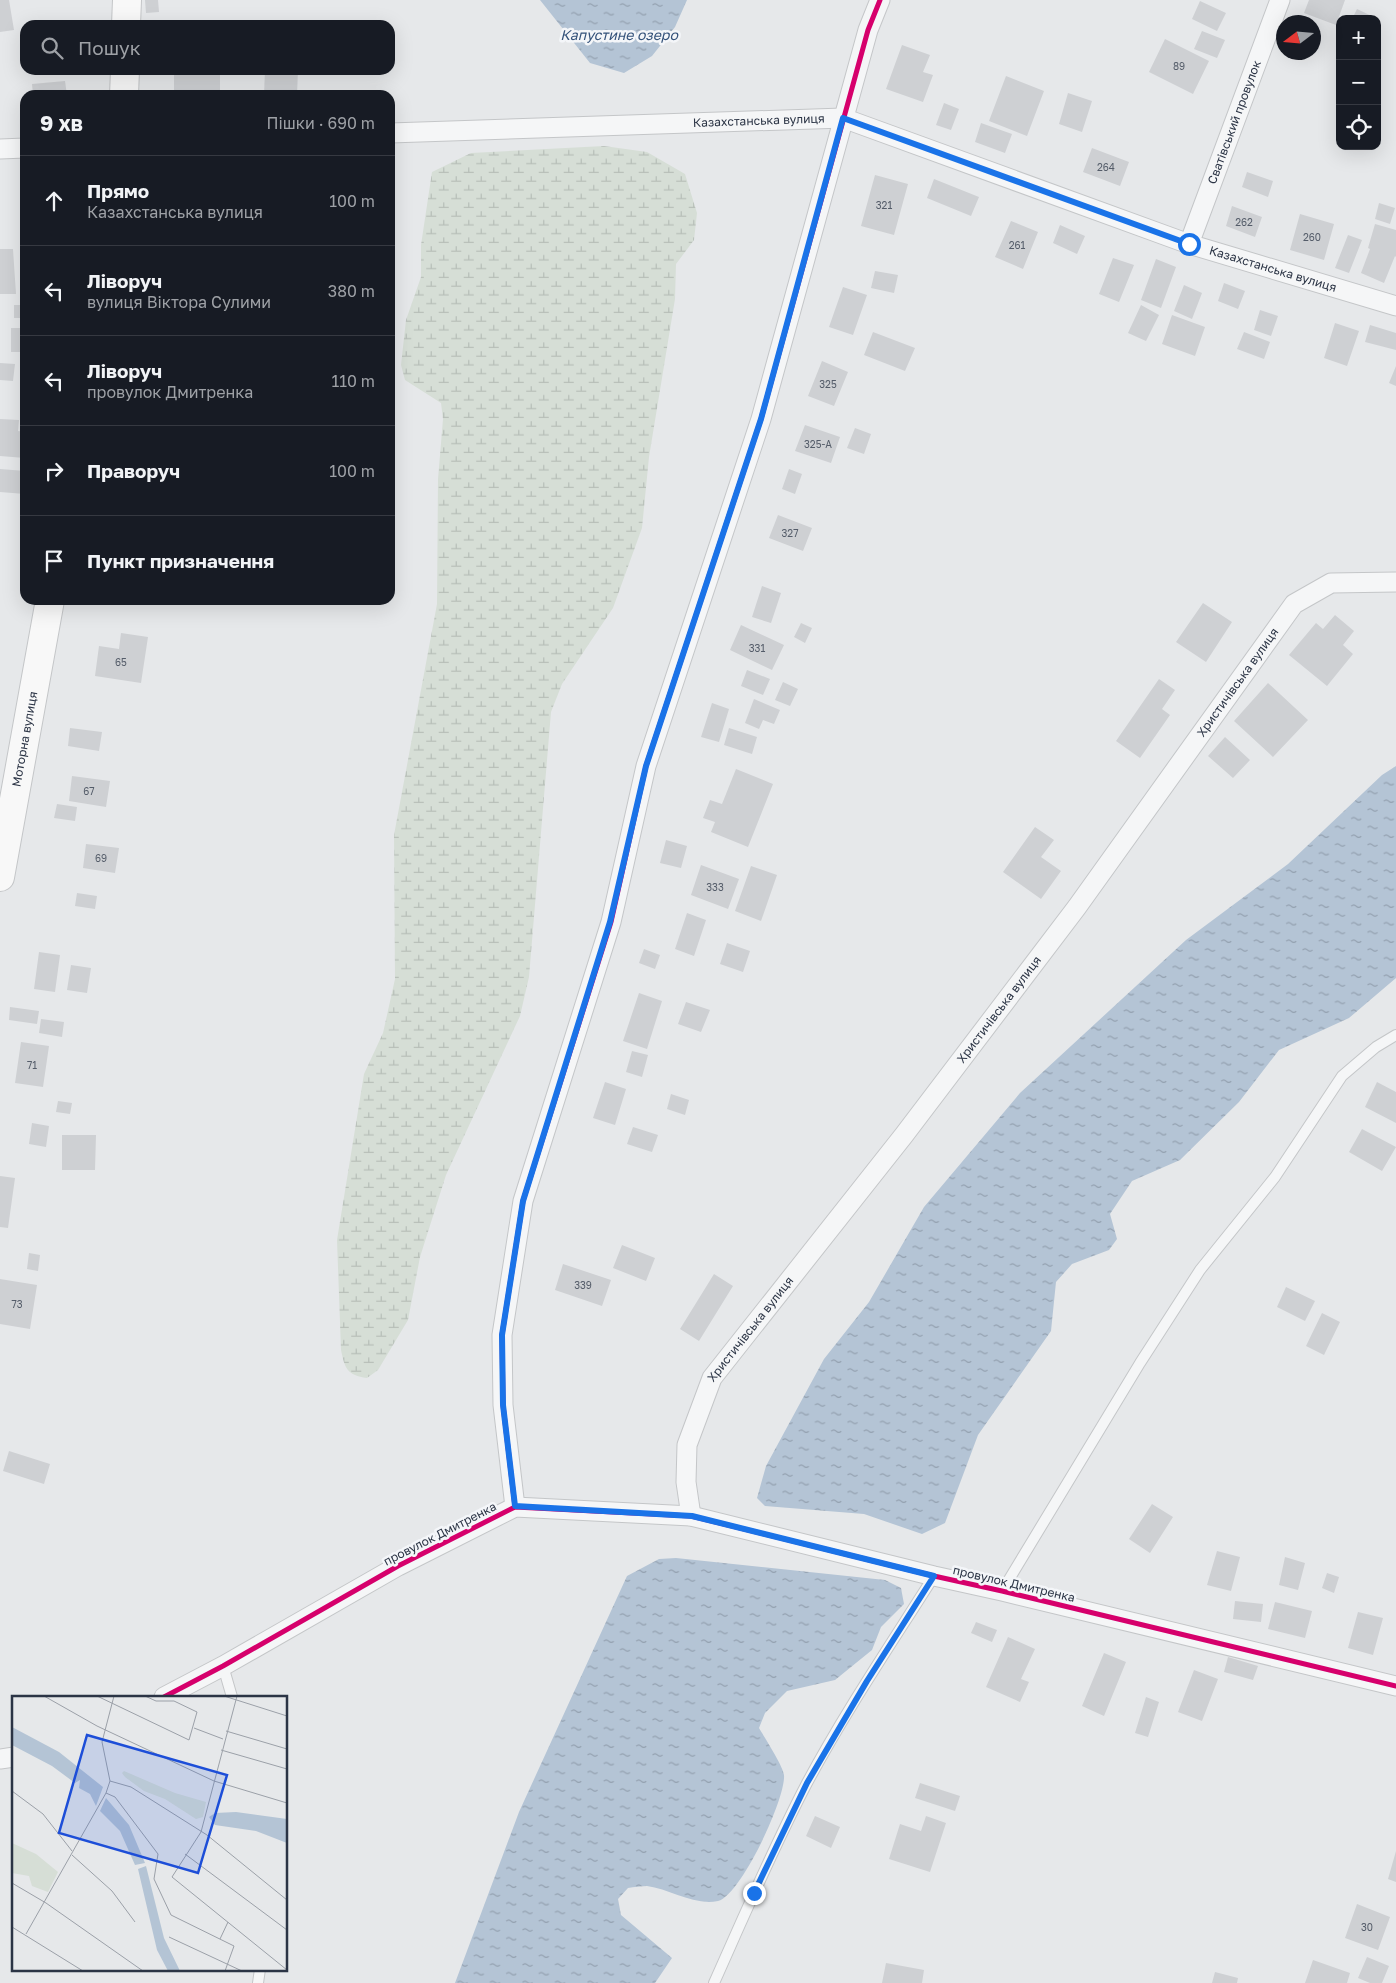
<!DOCTYPE html>
<html lang="uk">
<meta charset="utf-8">
<style>
body{margin:0;font-family:"Golos Text",sans-serif;background:#20242c;color:#f1f3f6}
.controls{position:absolute;right:15px;top:15px;display:grid;overflow:hidden;border-radius:10px;box-shadow:0 5px 20px #0002}
.controls button{width:45px;height:45px;display:grid;place-items:center;padding:0;border:0;border-bottom:1px solid #363941;background:#171b24;color:#f1f3f6;font:25px sans-serif}
.compass{position:absolute;left:1276px;top:15px;width:45px;height:45px;border-radius:50%;background:#171b24;box-shadow:0 5px 20px #0002;rotate:254deg}
.stop{position:absolute;width:15px;height:15px;margin:-11px;border:4px solid #1a73e8;border-radius:50%;background:#fff}
.stop.end{background:#1a73e8;border-color:#fff;box-shadow:0 1px 5px #0008}
.list{margin:0;padding:0;list-style:none}
h2{display:flex;justify-content:space-between;align-items:center;height:65px;margin:0;padding:0 20px;font-size:21px}
h2 small{font-size:16px;font-weight:400;color:#9ea1a6}
.list li{display:grid;grid-template-columns:32px 1fr auto;gap:15px;align-items:center;box-sizing:border-box;height:90px;padding:0 20px;border-top:1px solid #363941}
.list b{display:block;font-size:19px;white-space:nowrap}
.list p{margin:0;font-size:16px;white-space:nowrap;color:#9ea1a6}
.list em{font-size:16px;font-style:normal;color:#9ea1a6}
.icon{flex:none;width:28px;height:28px;fill:none;stroke:currentColor;stroke-width:2;stroke-linecap:round;stroke-linejoin:round}
.map{position:relative;flex:none;width:1396px;height:1983px;overflow:hidden}
.search{position:absolute;background:#171b24;box-shadow:0 5px 20px #0002;left:20px;top:20px;width:375px;height:55px;display:flex;align-items:center;gap:12px;box-sizing:border-box;padding:0 18px;border-radius:15px;color:#9ea1a6;font-size:19px}
.panel{position:absolute;background:#171b24;box-shadow:0 5px 20px #0002;left:20px;top:90px;width:375px;height:515px;border-radius:15px}
.map>svg:first-child{display:block}
.wetland{fill:url(#wetland-marsh)}
.water{fill:url(#water-ripples)}
.building{fill:#ced0d3}
.lines{fill:none;stroke-linecap:round;stroke-linejoin:round}
.lane-casing{stroke:#c4c6c8;stroke-width:12}
.street-casing{stroke:#c4c6c8;stroke-width:21}
.secondary-casing{stroke:#c4c6c8;stroke-width:30}
.lane{stroke:#f5f6f7;stroke-width:10}
.street{stroke:#f5f6f7;stroke-width:19}
.secondary{stroke:#f8f8f8;stroke-width:28}
.cycleway-casing{stroke:#f4f6f9;stroke-width:8}
.cycleway{stroke:#d6006c;stroke-width:5}
.route{stroke:#1a73e8;stroke-width:6}
.labels{text-anchor:middle;stroke-width:5;stroke-linejoin:round;paint-order:stroke}
.number-label{font-size:10px;fill:#545c69}
.street-label{font-size:12px;fill:#2b3445;stroke:#f4f6f9}
.water-label{font-size:14px;font-style:italic;fill:#34527a;stroke:#f4f6f9}
.inset-road{fill:none;stroke:#9ba0a8;stroke-width:1}
.view{fill:#1d4ed8;fill-opacity:0.15;stroke:#1d4ed8;stroke-width:2.5}
.inset-edge{fill:none;stroke:#2b3445;stroke-width:2.5}
</style>
<div class="map">
<svg width="1396" height="1983" viewBox="0 0 1396 1983">
<defs>
<pattern id="wetland-marsh" width="20" height="14" patternUnits="userSpaceOnUse" patternTransform="scale(1.25)"><rect width="20" height="14" fill="#d6ded6"/><path d="M1 5h8M5 5V1M11 12h8M15 12V8" fill="none" stroke="#b8bfb9"/></pattern>
<pattern id="water-ripples" width="26" height="14" patternUnits="userSpaceOnUse" patternTransform="scale(1.25)"><rect width="26" height="14" fill="#b4c4d5"/><path d="M2 4q2-2 4 0t4 0M15 11q2-2 4 0t4 0" fill="none" stroke="#93a0af"/></pattern>
</defs>
<rect width="100%" height="100%" fill="#e6e8ea"/>
<!-- wetland -->
<path class="wetland" d="M604,146L647,152L685,174L697,213L694,240L676,264L675,299L649,457L642,528L613,608L562,684L551,712L529,977L520,1016L446,1175L420,1257L408,1320L378,1370L367,1378C347,1375 345,1369 341,1350L337,1240L364,1074L383,1033L395,979L394,835L437,604L438,479L443,419L441,403L405,380L401,365L406,320L421,277V245L432,172L471,153Z"/>
<!-- water -->
<path class="water" d="M540,0H687L675,27L652,56L624,73L590,63Z
M1396,766V978L1349,1018L1279,1050L1239,1102L1180,1160L1132,1181L1110,1214L1117,1239L1109,1250L1072,1264L1056,1282L1051,1331L978,1435L945,1523L922,1534L864,1514L765,1506L757,1498L766,1466L824,1359L869,1302L924,1207L1020,1093L1186,940L1288,864L1382,775Z
M676,1558L885,1580L901,1588L904,1604L881,1627L872,1650L835,1680L787,1691L765,1713L759,1728C765,1738 783,1766 784,1775C786,1798 741,1895 718,1901C694,1906 670,1889 647,1886C641,1886 634,1887 628,1888L618,1899L621,1915L672,1958L655,1983H455L519,1812L627,1576L659,1559Z"/>
<!-- building -->
<path class="building" d="M0,0H9L14,30L0,32Z
M145,0H158L159,12L146,13Z
M1309,0H1345L1336,25L1304,13Z
M1200,1L1226,13L1217,31L1192,19Z
M1357,9L1380,20L1377,25V19H1352Z
M1202,31L1225,40L1217,58L1194,49Z
M1165,39L1209,61L1193,94L1149,72Z
M902,45L930,55L923,72L933,75L923,102L886,89Z
M174,70H220V95H174Z
M265,70H298L297,95H264Z
M1006,76L1044,91L1027,136L989,121Z
M65,81L67,95H33L32,84Z
M1068,93L1092,101L1082,132L1059,124Z
M944,103L959,109L951,130L936,125Z
M981,123L1012,134L1005,153L975,142Z
M1092,148L1129,162L1120,186L1083,172Z
M1247,172L1273,181L1268,197L1242,187Z
M875,175L908,184L894,235L861,226Z
M934,179L979,197L971,216L927,198Z
M1379,203L1395,208L1390,224L1375,219Z
M1232,206L1262,217L1255,237L1226,226Z
M1300,214L1334,224L1324,260L1290,250Z
M1011,221L1038,232L1023,269L995,257Z
M1375,224L1396,230V257L1395,256L1384,283L1361,273L1370,249L1368,248Z
M1060,225L1085,236L1077,254L1053,243Z
M20,234H25V250H20Z
M1348,235L1362,240L1349,273L1335,268Z
M0,249H13L16,294H0Z
M1113,258L1134,265L1119,302L1099,294Z
M1156,259L1176,267L1161,308L1141,300Z
M875,271L898,275L894,293L871,288Z
M1224,283L1245,291L1238,309L1218,301Z
M1184,285L1202,293L1192,319L1174,311Z
M843,287L867,295L853,335L829,327Z
M14,305H25V318H14Z
M1141,305L1159,315L1146,341L1128,333Z
M1260,310L1278,316L1271,336L1254,330Z
M1172,315L1205,327L1195,356L1162,344Z
M1335,323L1359,331L1347,366L1324,358Z
M1370,325L1396,333V350L1365,342Z
M11,328H25V352H11Z
M873,332L915,348L905,371L864,355Z
M1244,332L1270,342L1264,359L1237,349Z
M822,361L848,372L834,406L808,396Z
M0,363L15,364L13,381L0,380Z
M1396,366V386L1389,383Z
M0,419L19,420L18,431L25,432V458L0,456Z
M805,425L840,437L831,463L795,451Z
M855,428L871,434L864,454L847,448Z
M0,469L25,471V494L0,492Z
M789,469L802,474L795,494L782,489Z
M778,515L812,528L803,551L769,538Z
M762,586L781,593L771,623L752,617Z
M1203,603L1232,622L1206,662L1176,642Z
M1335,615L1354,631L1343,645L1353,654L1327,686L1289,655L1316,623L1323,629Z
M801,623L812,628L805,643L794,637Z
M741,625L784,645L772,670L730,650Z
M121,633L148,637L141,683L95,676L99,646L119,649Z
M747,670L770,679L763,695L741,686Z
M1159,679L1175,690L1162,709L1170,715L1140,758L1116,741Z
M783,682L798,689L790,706L775,700Z
M1268,683L1308,720L1273,757L1234,721Z
M754,699L780,710L774,724L763,720L759,729L745,723Z
M712,703L729,709L719,742L701,737Z
M70,728L102,732L99,751L68,746Z
M729,728L757,737L752,754L724,745Z
M1225,737L1250,760L1233,778L1208,756Z
M736,769L773,784L748,847L711,832L715,822L703,818L710,800L722,804Z
M72,776L110,781L106,807L69,801Z
M57,804L77,807L75,821L54,818Z
M1035,827L1054,840L1041,857L1061,871L1041,899L1003,872Z
M666,840L687,846L681,868L660,863Z
M86,844L119,848L115,873L83,868Z
M701,865L739,879L728,909L691,895Z
M751,866L777,875L761,921L735,911Z
M77,893L97,896L95,909L75,906Z
M687,913L706,920L694,956L675,949Z
M727,943L750,951L743,972L720,964Z
M644,949L660,955L655,969L639,963Z
M39,952L60,955L55,992L34,989Z
M71,965L91,968L87,993L67,990Z
M639,993L662,1001L647,1049L623,1041Z
M686,1002L710,1010L701,1032L678,1024Z
M10,1007L39,1011L37,1024L9,1020Z
M41,1019L64,1022L62,1037L39,1033Z
M21,1042L49,1046L43,1087L15,1083Z
M632,1051L648,1055L642,1077L626,1072Z
M605,1082L626,1089L615,1125L593,1118Z
M1377,1082L1396,1092V1123L1365,1107Z
M671,1094L689,1100L685,1115L667,1109Z
M58,1101L72,1103L70,1114L56,1112Z
M32,1123L49,1126L46,1147L29,1144Z
M633,1127L658,1135L652,1152L627,1144Z
M1362,1129L1396,1147L1382,1171L1349,1152Z
M62,1135H96L95,1170H62Z
M0,1176L15,1178L8,1228L0,1227Z
M622,1245L655,1258L646,1281L613,1268Z
M29,1253L40,1255L38,1271L27,1269Z
M563,1264L611,1280L602,1306L555,1290Z
M714,1274L733,1286L699,1341L680,1329Z
M0,1279L37,1285L30,1329L0,1324Z
M1286,1287L1315,1301L1305,1321L1277,1307Z
M1322,1313L1340,1322L1324,1355L1306,1346Z
M9,1451L50,1464L44,1484L3,1471Z
M1152,1504L1173,1517L1150,1553L1129,1539Z
M1217,1551L1240,1557L1231,1591L1207,1585Z
M1285,1557L1305,1563L1298,1590L1279,1585Z
M1327,1573L1339,1577L1334,1593L1322,1588Z
M1235,1601L1263,1604L1261,1622L1233,1619Z
M1275,1602L1312,1611L1305,1638L1268,1629Z
M1358,1612L1383,1618L1373,1655L1348,1648Z
M976,1622L997,1630L992,1642L971,1633Z
M1008,1637L1035,1649L1021,1679L1029,1682L1020,1702L986,1687Z
M1104,1653L1126,1662L1104,1716L1082,1706Z
M1228,1657L1258,1666L1253,1680L1224,1672Z
M1194,1670L1218,1679L1202,1721L1178,1712Z
M1146,1697L1159,1702L1148,1737L1135,1733Z
M920,1783L960,1796L955,1811L915,1798Z
M815,1816L840,1827L831,1848L806,1836Z
M926,1816L946,1823L930,1872L889,1859L900,1824L921,1831Z
M1396,1851V1882L1388,1879Z
M1357,1904L1390,1917L1378,1950L1345,1938Z
M1367,1957L1389,1966L1382,1983H1370L1358,1978Z
M1313,1960L1350,1973L1347,1983H1305Z
M886,1963L924,1970L922,1983H882Z
M1215,1972L1238,1978L1237,1983H1212Z"/>
<g class="lines">
<!-- lane casing -->
<g class="lane-casing">
<path id="lane" d="M1002,1591L1140,1363L1200,1270L1275,1177L1342,1076L1376,1047L1396,1035
M223,1666L232,1697
M258,1983L260,1969
M714,1983C744,1916 773,1848 807,1783C845,1712 891,1644 934,1576"/>
</g>
<!-- street casing -->
<g class="street-casing">
<g id="street">
<path id="s1" d="M390,133L843,118L1189,244L1396,306"/>
<path d="M0,149L25,148"/>
<path id="s2" d="M1189,244L1280,0"/>
<path d="M515,1507L503,1405L502,1335L523,1201L611,922L646,766L761,419L868,30L880,0"/>
<path id="s3" d="M691,1516L686,1482L687,1445L712,1378L904,1135L1077,907L1294,604L1331,583L1396,582"/>
<path d="M164,1697L223,1666L398,1566L515,1507L691,1516L934,1576L1002,1591L1396,1686"/>
<path d="M0,1759L14,1757"/>
</g>
</g>
<!-- secondary casing -->
<g class="secondary-casing">
<g id="secondary">
<path d="M126,25L127,0"/>
<path d="M124,95L125,70"/>
<path id="s4" d="M0,877L50,600"/>
</g>
</g>
<!-- lane -->
<use href="#lane" class="lane"/>
<!-- street -->
<use href="#street" class="street"/>
<!-- secondary -->
<use href="#secondary" class="secondary"/>
<!-- cycleway casing -->
<g class="cycleway-casing">
<path id="cycleway" d="M515,1507L503,1405L502,1335L523,1201L611,922L646,766L761,419L868,30L880,0
M164,1697L223,1666L398,1566L515,1507L691,1516L934,1576L1002,1591L1396,1686"/>
</g>
<!-- cycleway -->
<use href="#cycleway" class="cycleway"/>
</g>
<g class="lines">
<!-- route -->
<path class="route" d="M754,1893L807,1783L867,1681L934,1576L692,1516L515,1506L503,1405L502,1335L523,1201L610,922L646,766L761,419L843,118L1189,244"/>
</g>
<g class="labels">
<!-- number labels -->
<g class="number-label">
<text x="1179" y="70">89</text>
<text x="1106" y="171">264</text>
<text x="884" y="209">321</text>
<text x="1244" y="226">262</text>
<text x="1312" y="241">260</text>
<text x="1017" y="249">261</text>
<text x="828" y="388">325</text>
<text x="818" y="448">325-А</text>
<text x="790" y="537">327</text>
<text x="757" y="652">331</text>
<text x="121" y="666">65</text>
<text x="89" y="795">67</text>
<text x="101" y="862">69</text>
<text x="715" y="891">333</text>
<text x="32" y="1069">71</text>
<text x="583" y="1289">339</text>
<text x="17" y="1308">73</text>
<text x="1367" y="1931">30</text>
</g>
<!-- street labels -->
<g class="street-label">
<text dy="4" stroke="none"><textPath href="#s1" startOffset="369">Казахстанська вулиця</textPath></text>
<text dy="4" stroke="none"><textPath href="#s2" startOffset="130">Сватівський провулок</textPath></text>
<text dy="4" stroke="none"><textPath href="#s1" startOffset="909">Казахстанська вулиця</textPath></text>
<text dy="4" stroke="none"><textPath href="#s3" startOffset="1015">Христичівська вулиця</textPath></text>
<text dy="4" stroke="none"><textPath href="#s4" startOffset="140">Моторна вулиця</textPath></text>
<text dy="4" stroke="none"><textPath href="#s3" startOffset="610">Христичівська вулиця</textPath></text>
<text dy="4" stroke="none"><textPath href="#s3" startOffset="205">Христичівська вулиця</textPath></text>
<text transform="translate(440 1534) rotate(-27)" y="4">провулок Дмитренка</text>
<text transform="translate(1014 1584) rotate(13)" y="4">провулок Дмитренка</text>
</g>
<!-- water labels -->
<g class="water-label">
<text x="619" y="40">Капустине озеро</text>
</g>
</g>
<!-- overview -->
<g transform="translate(12 1696)">
<rect width="275" height="275" fill="#e6e8ea"/>
<path d="M112,75L163,97L194,106L191,121L184,123L153,103L132,95L113,81L110,77ZM0,147L24,158L46,176L36,196L20,190L17,180L0,177Z" fill="#d6ded6"/>
<path d="M0,31L47,56L91,91L84,110L78,98L67,92L68,84L63,87L40,70L0,49ZM94,102L117,129L133,167L123,169L108,135L88,115ZM224,116L275,123V147L244,135L203,129L197,121L203,117ZM134,170L152,242L168,275H156L145,254L126,173Z" fill="#b4c4d5"/>
<path class="inset-road" d="M32,0L85,30L202,85L275,107M85,0L177,44L185,16L162,5H144L133,0M212,0L275,20M225,0L189,136L160,181L275,274M182,32L211,43M214,35L275,53M209,54L275,73M98,85L119,91L195,139L275,204M0,95L31,118L60,155M94,97L103,101L146,158L142,183L159,219L222,250L213,275M173,158L275,234M60,159L100,195L123,226M0,187L34,207L131,275M0,231L71,275M14,238L94,97L98,85L90,46L102,0M157,241L230,275M208,243L216,226"/>
<path class="view" d="M75,39L215,79L186,177L47,137Z"/>
<rect width="275" height="275" class="inset-edge"/>
</g>
</svg>
<div class="controls">
<button>+</button>
<button>−</button>
<button><svg class="icon" aria-label="locate" viewBox="0 0 24 24"><circle cx="12" cy="12" r="6"/><path d="M12 2v4M12 18v4M2 12h4M18 12h4"/></svg></button>
</div>
<svg class="compass" viewBox="-18 -18 36 36"><path d="M0-13l5 13h-10z" fill="#e53935"/><path d="M0 13l5-13h-10z" fill="#9ea1a6"/></svg>
<div class="stop" style="left:1189px;top:244px"></div>
<div class="stop end" style="left:754px;top:1893px"></div>
<div class="search"><svg class="icon" aria-label="search" viewBox="0 0 24 24"><circle cx="10" cy="10" r="6"/><path d="M15 15l6 6"/></svg>Пошук</div>
<section class="panel">
<h2>9 хв<small>Пішки · 690 m</small></h2>
<ul class="list">
<li><svg class="icon" aria-label="ahead" viewBox="0 0 24 24"><path d="M12 20V5M6 11l6-6 6 6"/></svg><div><b>Прямо</b><p>Казахстанська вулиця</p></div><em>100 m</em></li>
<li><svg class="icon" aria-label="left" viewBox="0 0 24 24"><path d="M17 20v-9H6M10 6l-5 5 5 5"/></svg><div><b>Ліворуч</b><p>вулиця Віктора Сулими</p></div><em>380 m</em></li>
<li><svg class="icon" aria-label="left" viewBox="0 0 24 24"><path d="M17 20v-9H6M10 6l-5 5 5 5"/></svg><div><b>Ліворуч</b><p>провулок Дмитренка</p></div><em>110 m</em></li>
<li><svg class="icon" aria-label="right" viewBox="0 0 24 24"><path d="M7 20v-9h11M14 6l5 5-5 5"/></svg><div><b>Праворуч</b></div><em>100 m</em></li>
<li><svg class="icon" aria-label="arrive" viewBox="0 0 24 24"><path d="M6 21V4h12l-3 4 3 4H6"/></svg><div><b>Пункт призначення</b></div></li>
</ul>
</section>
</div>
